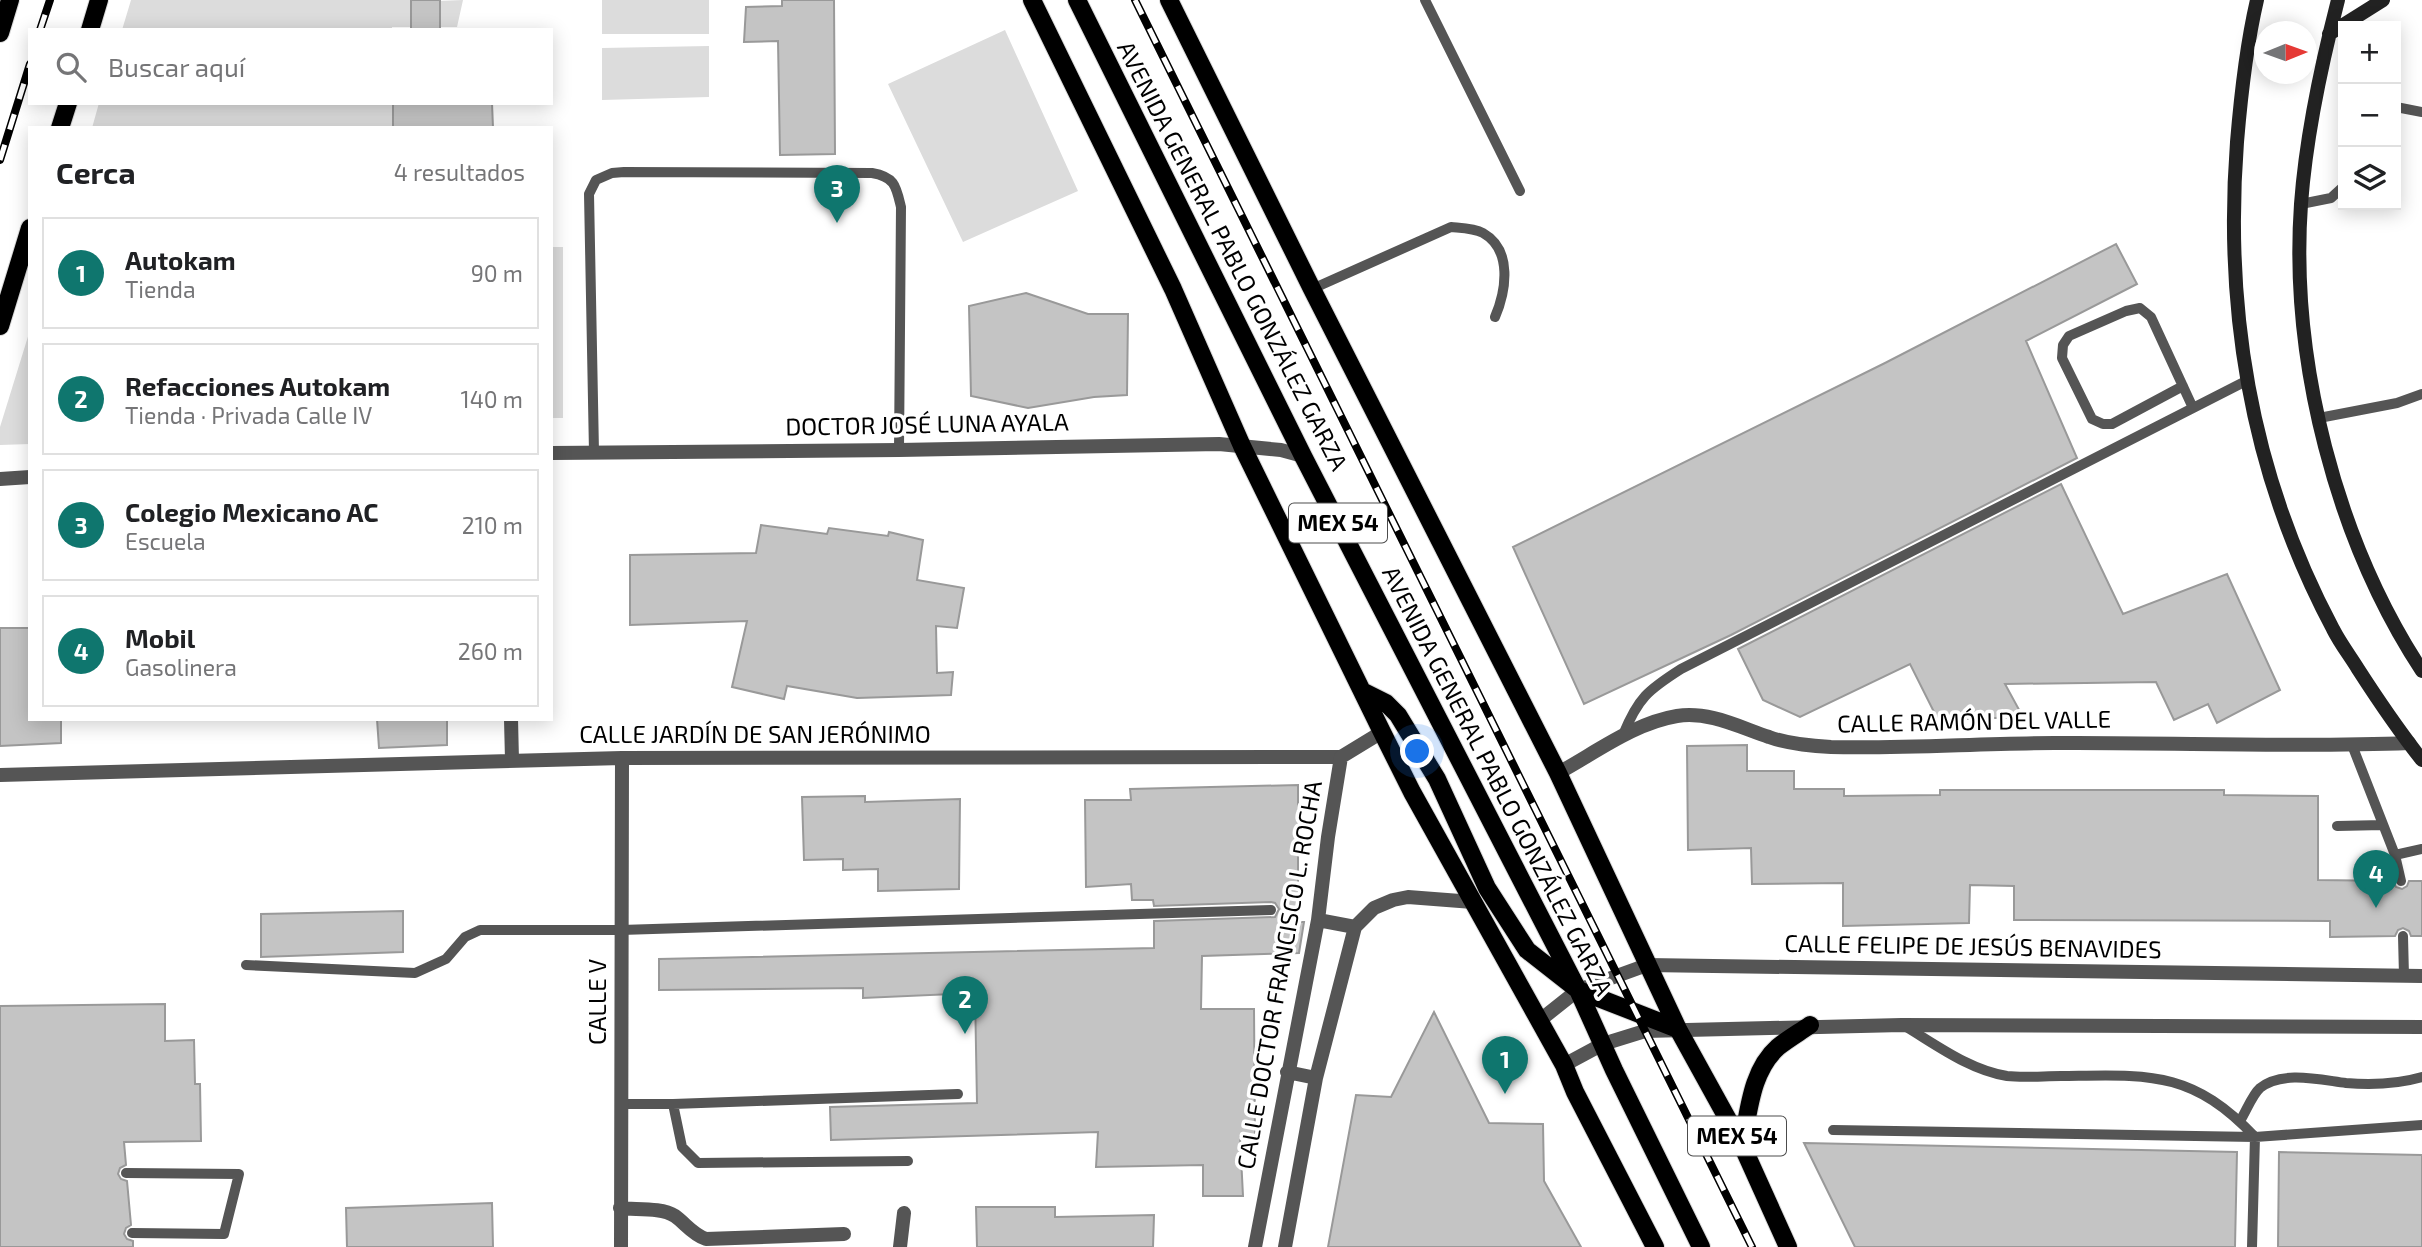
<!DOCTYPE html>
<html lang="es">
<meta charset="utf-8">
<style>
body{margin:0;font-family:"Exo 2",sans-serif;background:#f6f6f6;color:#202124}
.controls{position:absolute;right:21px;top:21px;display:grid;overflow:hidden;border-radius:0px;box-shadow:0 4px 18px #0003}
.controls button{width:63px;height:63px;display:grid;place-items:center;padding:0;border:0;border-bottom:2px solid #e0e0e0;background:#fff;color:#202124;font:35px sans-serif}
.compass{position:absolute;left:2254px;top:21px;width:63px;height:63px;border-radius:50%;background:#fff;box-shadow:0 4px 18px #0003;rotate:89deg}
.you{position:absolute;left:1418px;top:752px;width:24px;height:24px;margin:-18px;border:5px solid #fff;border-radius:50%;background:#1a73e8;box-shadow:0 0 0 10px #1a73e833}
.badge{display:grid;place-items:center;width:46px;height:46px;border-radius:50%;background:#0f766e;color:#fff;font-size:23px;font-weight:700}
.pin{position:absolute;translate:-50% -58px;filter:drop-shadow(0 2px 4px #0008)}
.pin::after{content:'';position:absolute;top:37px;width:24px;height:21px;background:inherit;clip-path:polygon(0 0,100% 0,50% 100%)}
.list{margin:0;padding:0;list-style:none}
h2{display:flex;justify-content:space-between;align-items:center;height:91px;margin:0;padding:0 28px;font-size:30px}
h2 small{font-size:23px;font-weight:400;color:#757577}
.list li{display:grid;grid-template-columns:46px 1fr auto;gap:21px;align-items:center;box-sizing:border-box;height:112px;margin:0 14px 14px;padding:0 14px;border:2px solid #e0e0e0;border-radius:0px}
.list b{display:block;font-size:26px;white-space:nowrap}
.list p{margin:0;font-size:23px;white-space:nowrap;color:#757577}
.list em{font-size:23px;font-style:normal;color:#757577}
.icon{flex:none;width:38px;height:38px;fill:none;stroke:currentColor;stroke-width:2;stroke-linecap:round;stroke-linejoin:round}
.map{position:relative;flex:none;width:2422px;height:1247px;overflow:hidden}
.search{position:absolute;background:#fff;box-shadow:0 4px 18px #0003;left:28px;top:28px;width:525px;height:77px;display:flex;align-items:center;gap:18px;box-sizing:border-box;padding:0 24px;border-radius:0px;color:#757577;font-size:26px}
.panel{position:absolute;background:#fff;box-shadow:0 4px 18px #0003;left:28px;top:126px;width:525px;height:595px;border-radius:0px}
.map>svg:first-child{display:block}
.green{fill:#dcdcdc}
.building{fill:#c4c4c4;stroke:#999;stroke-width:2}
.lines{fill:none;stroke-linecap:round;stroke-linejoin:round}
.primary-casing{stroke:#dbdbdb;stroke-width:20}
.service{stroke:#555;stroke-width:10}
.minor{stroke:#555;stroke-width:14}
.tertiary{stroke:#555;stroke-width:14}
.secondary{stroke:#222;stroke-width:14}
.primary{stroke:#000;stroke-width:18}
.rail-casing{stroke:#000;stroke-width:8}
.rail{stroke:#fff;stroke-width:5;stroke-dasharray:16;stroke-linecap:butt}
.labels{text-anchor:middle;stroke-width:7;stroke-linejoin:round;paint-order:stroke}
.shield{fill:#fff;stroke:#4c4c4c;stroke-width:2}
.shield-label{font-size:23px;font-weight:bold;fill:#000}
.street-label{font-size:24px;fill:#000;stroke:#fff}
</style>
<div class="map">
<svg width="2422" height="1247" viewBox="0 0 2422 1247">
<rect width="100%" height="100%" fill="#fff"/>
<!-- green -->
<path class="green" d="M131,0H411V2L463,0L457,27H392V30H122Z
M602,0H709V34H602Z
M1005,30L1078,191L963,242L888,84Z
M709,46V97L602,100V48Z
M99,103H393V128H92Z
M551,247H563V418H551Z
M30,330V444L0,445V427Z"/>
<!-- building -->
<path class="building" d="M411,0H440V30H411Z
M782,0H834L835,154L780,155L778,41L744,42L746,7L782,6Z
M393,103H492L493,128H393Z
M2116,244L2137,284L2026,341L2077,458L1731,635L1584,704L1513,547L1885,363Z
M1026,293L1088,314H1128L1127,395L1094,397L1028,408L971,396L969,306Z
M2061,484L2123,614L2227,574L2280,690L2217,723L2208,704L2174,720L2156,682L2005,684L2023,717L1938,720L1910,664L1800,717L1763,700L1738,649Z
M761,525L827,534L829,528L888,536L889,532L923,540L917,580L964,588L957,628L936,626L937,673L953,672L951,695L857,698L787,686L784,699L732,687L747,621L630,625V555L756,553Z
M0,628H30V719H61V743L0,746Z
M377,719H447V745L379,748Z
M1747,745V771H1794V789H1844V796L1940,795V790H2224V795L2318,796V880L2393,881L2396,887L2402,889L2407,886L2409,881H2422V936H2411L2409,931L2403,928L2398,930L2395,936L2330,937V921L2014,920V886L1970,885L1969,923L1843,926V883L1752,884L1751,848L1688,850L1687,746Z
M1298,785V922H1304L1299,953L1202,956L1201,1009H1254L1255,1136L1240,1137L1243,1196H1203V1165L1096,1167L1098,1132L831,1140L830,1107L977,1103L975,993L863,998V988L659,990V959L1154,948V921L1275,917L1279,909L1275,903L1271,902L1154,906L1153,900H1132L1131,884L1086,887L1085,800H1131L1130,789Z
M865,796V802L960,799L959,889L878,891V869L843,870V859L804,860L802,797Z
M403,911V952L261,957V914Z
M165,1004V1041L194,1040L195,1084H200L201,1141L124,1142L126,1165L120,1168L118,1174L121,1179L127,1181L131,1225L126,1228L124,1234L127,1239L133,1241V1247H0V1006Z
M1434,1012L1489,1123L1543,1124L1544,1181L1581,1247H1328L1356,1095L1391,1097Z
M1804,1143L2237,1152L2235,1247H1855Z
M2279,1152L2422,1155V1247H2278Z
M492,1203L493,1247H347L346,1208Z
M976,1207H1055V1217L1154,1215L1153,1247H977Z"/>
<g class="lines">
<!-- primary casing -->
<g class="primary-casing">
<path id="primary" d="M1032,0L1173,289L1242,446L1382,732L1412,792L1564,1065L1575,1092L1655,1247
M1077,0L1303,456L1578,990L1614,1070L1701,1247
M1169,0L1312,289L1558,773L1678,1029L1742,1145L1788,1247
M90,30L99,0
M0,33L10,0
M60,128L68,103
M0,326L30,228
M1362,691L1386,703L1398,715L1437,779L1487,888L1527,950L1578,990L1678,1029
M1742,1145C1749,1111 1751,1071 1778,1047C1788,1039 1800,1032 1810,1025"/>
</g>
<!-- service -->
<path class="service" d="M1425,0L1520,191
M2396,107L2422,112
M2301,204L2331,198L2343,187
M1312,289L1451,227C1462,228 1474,228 1483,233C1513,250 1506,291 1495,317
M2183,386L2112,424H2103L2092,419L2062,358L2063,345L2069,336L2126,311L2140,308L2151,317L2193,408
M2319,418L2397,403L2422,394
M594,452L589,194L596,180L612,173L624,172L872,173C895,177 896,186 901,207L899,450
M1623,735C1638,698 1648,690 1681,669L2246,381
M2352,745L2395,855L2401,881
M2337,826L2383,825
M2395,855L2422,849
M2403,936L2404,976
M246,965L415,973L446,959L465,937L480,930H621L1271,910
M1903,1025C1935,1044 1969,1070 2007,1076C2024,1078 2044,1076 2061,1076C2147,1075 2191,1069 2255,1137L2252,1247
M620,1104H673L682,1147L698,1163L908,1161
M673,1104L958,1094
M2240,1121C2246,1112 2252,1095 2260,1088C2282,1070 2321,1080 2346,1083C2371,1085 2398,1084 2422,1077
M1833,1130L2255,1137L2422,1125
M126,1173L239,1174L224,1234L132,1233"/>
<!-- minor -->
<path class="minor" d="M551,453L899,450L1219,444L1281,450L1303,456
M0,479L30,477
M511,719L512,760
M1558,773C1595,753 1634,723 1677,716C1709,711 1739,727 1769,737C1788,744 1811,746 1831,747C1905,749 1980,743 2054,743C2172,742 2291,748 2409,743
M0,775L622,758L1341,757
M620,1208C636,1210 661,1207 675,1216C686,1224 692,1234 706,1239L844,1234
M621,1247L622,758
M900,1247L904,1213"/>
<!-- tertiary -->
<path class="tertiary" d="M1318,920L1355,927
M1539,1021L1578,990L1647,965L2422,976
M1564,1065L1603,1044L1645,1031L1902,1025L2422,1027
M1287,1072L1316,1078
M1255,1247L1318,920L1328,837L1341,757L1382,732
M1285,1247L1316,1078L1355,927L1374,908L1393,900L1408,897L1473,902"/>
<!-- secondary -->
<path class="secondary" d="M2257,0C2246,47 2241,94 2237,142C2224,312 2252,477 2333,629C2340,643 2350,656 2358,669C2378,700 2399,731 2422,760
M2338,0C2321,66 2306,136 2301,204C2290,360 2336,540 2422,671
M2329,34L2383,0"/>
<!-- primary -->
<use href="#primary" class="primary"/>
<!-- rail casing -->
<g class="rail-casing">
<path id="rail" d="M1135,0L1752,1247
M40,30L50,0
M0,160L30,64"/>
</g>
<!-- rail -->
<use href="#rail" class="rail"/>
</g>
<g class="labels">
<!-- shield labels -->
<g class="shield">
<rect x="1289" y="503.5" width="98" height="39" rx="5"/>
<rect x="1688" y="1116.5" width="98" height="39" rx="5"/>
</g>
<g class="shield-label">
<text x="1338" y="531">MEX 54</text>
<text x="1737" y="1144">MEX 54</text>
</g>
<!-- street labels -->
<g class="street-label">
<text transform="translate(1232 256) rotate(63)" y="8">AVENIDA GENERAL PABLO GONZÁLEZ GARZA</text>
<text transform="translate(927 425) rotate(-1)" y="8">DOCTOR JOSÉ LUNA AYALA</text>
<text transform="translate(1974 722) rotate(-1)" y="8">CALLE RAMÓN DEL VALLE</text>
<text x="755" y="743">CALLE JARDÍN DE SAN JERÓNIMO</text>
<text transform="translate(1497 781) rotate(63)" y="8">AVENIDA GENERAL PABLO GONZÁLEZ GARZA</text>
<text transform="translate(1973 947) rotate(1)" y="8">CALLE FELIPE DE JESÚS BENAVIDES</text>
<text transform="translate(1280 975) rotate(-80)" y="8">CALLE DOCTOR FRANCISCO L. ROCHA</text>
<text transform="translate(598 1002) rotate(-90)" y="8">CALLE V</text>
</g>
</g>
</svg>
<div class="controls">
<button>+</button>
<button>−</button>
<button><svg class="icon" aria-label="layers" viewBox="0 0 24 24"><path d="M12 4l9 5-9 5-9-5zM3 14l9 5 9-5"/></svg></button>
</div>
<svg class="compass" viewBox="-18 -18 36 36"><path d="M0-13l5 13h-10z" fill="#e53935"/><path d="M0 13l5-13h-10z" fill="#757577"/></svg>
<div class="you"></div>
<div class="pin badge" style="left:1505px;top:1094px">1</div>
<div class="pin badge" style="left:965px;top:1034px">2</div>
<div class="pin badge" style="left:837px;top:223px">3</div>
<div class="pin badge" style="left:2376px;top:908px">4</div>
<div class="search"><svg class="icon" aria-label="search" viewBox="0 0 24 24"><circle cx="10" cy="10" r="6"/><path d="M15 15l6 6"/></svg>Buscar aquí</div>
<section class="panel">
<h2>Cerca<small>4 resultados</small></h2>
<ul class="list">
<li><span class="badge">1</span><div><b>Autokam</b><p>Tienda</p></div><em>90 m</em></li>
<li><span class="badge">2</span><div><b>Refacciones Autokam</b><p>Tienda · Privada Calle IV</p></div><em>140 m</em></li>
<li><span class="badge">3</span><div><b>Colegio Mexicano AC</b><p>Escuela</p></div><em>210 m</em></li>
<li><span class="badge">4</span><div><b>Mobil</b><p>Gasolinera</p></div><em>260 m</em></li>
</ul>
</section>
</div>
